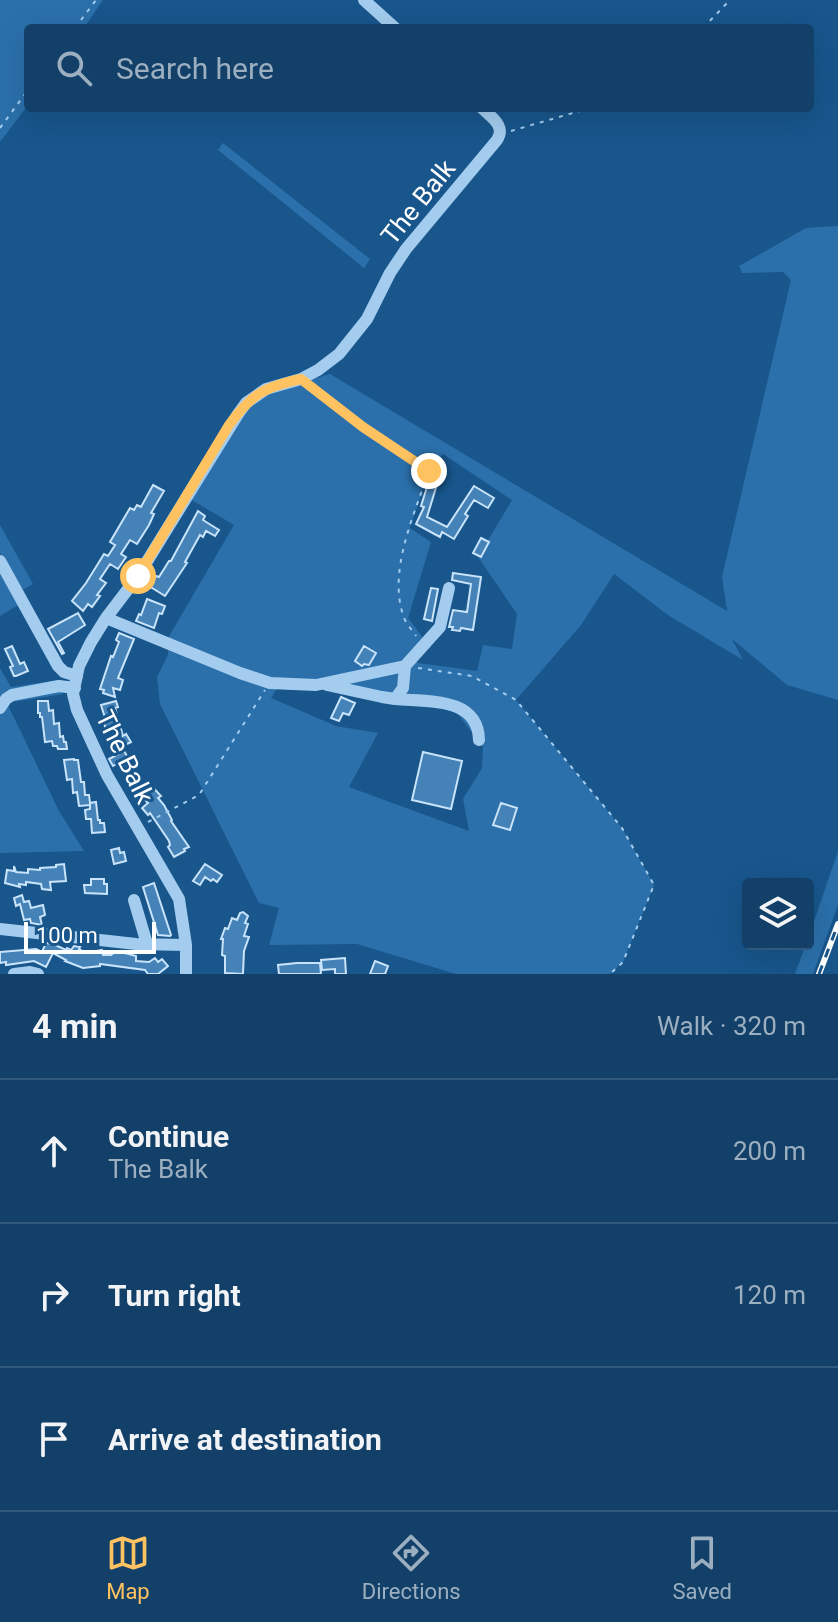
<!DOCTYPE html>
<meta charset="utf-8">
<style>
body{margin:0;font-family:Roboto,sans-serif;background:#1b476f;color:#f1f3f6}
.controls{position:absolute;right:24px;bottom:24px;display:grid;overflow:hidden;border-radius:8px;box-shadow:0 8px 32px #0002}
.controls button{width:72px;height:72px;display:grid;place-items:center;padding:0;border:0;border-bottom:2px solid #31597d;background:#124069;color:#f1f3f6;font:40px sans-serif}
.scale{position:absolute;left:24px;bottom:20px;width:132px;box-sizing:border-box;padding-left:8px;border:4px solid #fff;border-top:0;font-size:22px;line-height:28px;white-space:nowrap;color:#fff;-webkit-text-stroke:6px #18568c;paint-order:stroke}
.stop{position:absolute;width:24px;height:24px;margin:-18px;border:6px solid #ffc260;border-radius:50%;background:#fff}
.stop.end{background:#ffc260;border-color:#fff;box-shadow:0 2px 8px #0008}
.list{margin:0;padding:0;list-style:none}
h2{display:flex;justify-content:space-between;align-items:center;height:104px;margin:0;padding:0 32px;font-size:34px}
h2 small{font-size:26px;font-weight:400;color:#9cafc0}
.list li{display:grid;grid-template-columns:52px 1fr auto;gap:24px;align-items:center;box-sizing:border-box;height:144px;padding:0 32px;border-top:2px solid #31597d}
.list b{display:block;font-size:30px;white-space:nowrap}
.list p{margin:0;font-size:26px;white-space:nowrap;color:#9cafc0}
.list em{font-size:26px;font-style:normal;color:#9cafc0}
.icon{flex:none;width:44px;height:44px;fill:none;stroke:currentColor;stroke-width:2;stroke-linecap:round;stroke-linejoin:round}
.map{position:relative;flex:none;width:838px;height:974px;overflow:hidden}
.search{position:absolute;background:#124069;box-shadow:0 8px 32px #0002;left:24px;right:24px;top:24px;height:88px;display:flex;align-items:center;gap:20px;box-sizing:border-box;padding:0 28px;border-radius:8px;color:#9cafc0;font-size:30px}
.sheet{height:536px;background:#124069}
nav{display:flex;justify-content:space-around;align-items:center;box-sizing:border-box;height:112px;border-top:2px solid #31597d;background:#124069;font-size:22px;color:#9cafc0}
nav a{display:grid;justify-items:center;gap:4px}
nav .on{color:#ffc260}
.map>svg:first-child{display:block}
.green{fill:#2b70ab;fill-rule:evenodd}
.building{fill:#4482b7;stroke:#c9e4fa;stroke-width:2}
.lines{fill:none;stroke-linecap:round;stroke-linejoin:round}
.path{stroke:#a3ccee;stroke-width:2;stroke-dasharray:4 6;stroke-linecap:butt}
.minor{stroke:#a3ccee;stroke-width:12}
.rail-casing{stroke:#fff;stroke-width:6}
.rail{stroke:#18568c;stroke-width:3;stroke-dasharray:9;stroke-linecap:butt}
.route{stroke:#ffc260;stroke-width:10}
.labels{text-anchor:middle;stroke-width:6;stroke-linejoin:round;paint-order:stroke}
.street-label{font-size:26px;fill:#fff;stroke:#18568c}
</style>
<div class="map">
<svg width="838" height="974" viewBox="0 0 838 974">
<rect width="100%" height="100%" fill="#18568c"/>
<!-- green -->
<path class="green" d="M0,0H103L84,28H28V105L0,142Z
M223,143L370,259L364,268L218,150Z
M838,226V700L787,685L732,639L743,660L668,615L614,574L581,625L516,700L622,828L654,885L623,962L610,974H456L357,944L269,945L279,908L259,903L160,704L157,677L168,655V638L234,525L190,499L250,405L268,393L330,374L727,611L722,577L791,280L783,272L742,273L739,266L806,228ZM443,454L512,500L478,557L517,614L512,649L483,645L477,671L418,663L410,656L424,639L408,618L431,542L410,528L429,472ZM277,689H325L437,707L457,713L483,747L482,768L463,799L469,831L349,787L378,733L336,726L271,698Z
M0,525L33,584L21,591L0,553Z
M0,570L20,604L0,616Z
M0,668L11,687L58,680L63,694L7,703L59,811L84,851L0,853Z
M838,851V905L813,974H795L806,944H808V939Z"/>
<!-- building -->
<path class="building" d="M440,468H442L427,517L447,527L474,486L494,498L488,508L474,500L465,514L468,516L454,539L442,532L440,537L416,524L424,507L421,506L427,487Z
M153,485L164,491L151,513L154,514L149,525L137,544L130,540L121,554L126,557L118,569L110,564L100,579L106,583L97,595L100,596L92,607L88,604L83,611L72,601L86,583L104,554L108,556L115,545L110,542L130,508L134,510L137,505L141,507Z
M198,511L205,516L203,520L219,530L215,536L206,531L203,537L200,535L185,562L187,563L165,596L149,586L156,576L159,577L169,561H171Z
M481,538L489,542L481,557L473,553Z
M453,573L481,577L473,630L461,628L460,631L452,630L453,627H449L453,610L467,612L471,584L452,580Z
M431,588L438,589L432,621L424,619Z
M147,599L165,606L162,614L159,613L154,628L136,621L139,614L141,615Z
M78,613L85,625L58,642L64,653L62,654L48,629Z
M119,633L134,639L118,678L123,680L120,690L113,688L115,697L103,693L104,690L100,689L111,656L113,657L119,642L116,640Z
M12,646L20,664L24,662L28,671L16,676H14L10,667L13,666L5,649Z
M364,646L376,653L369,665L364,664L362,666L355,661Z
M341,697L355,703L349,715L343,713L339,721L331,718Z
M38,701H48L49,711L53,710L54,724L59,723L60,737L63,736L64,742H66L67,749H58L57,746H53L52,741L45,742L42,717H40V713H38Z
M116,701L118,707L115,708L123,736L126,734L131,742L117,749L105,727L104,722L106,721L101,705Z
M124,751L135,769L127,774L120,762L113,766L109,759Z
M423,752L462,761L451,809L412,800Z
M74,759V760H78L81,782H84L85,795H89L90,803L96,802L98,820H100V823H104L105,832L92,833L91,819H86L85,810L90,809V805L79,806L77,792L73,793L72,779L67,780L64,760Z
M147,781L161,796L158,798L164,805L172,820L171,821L189,847L184,849L185,851L174,857L168,847L170,845L169,841L150,813L148,815L142,808L148,803L136,791Z
M501,803L517,808L510,830L493,825Z
M119,848L120,853L124,852L126,861L114,864L111,850Z
M64,864L66,881L50,882L51,890L42,889L41,884L26,882V885L19,884L20,887L5,883L7,870L14,871V866L16,872L28,873V869L40,870V868L56,867V865Z
M205,864L222,875L217,882L213,879L211,881L205,877L200,885L193,881Z
M91,879H104V884H107V894L85,893L84,885H91Z
M154,883L171,935L170,936L158,935L143,887Z
M22,895L24,902L29,901L31,908L43,905L45,915L40,917L42,925L31,923L30,919L24,920L20,904L16,906L14,898Z
M243,912L248,916L245,923L248,924L244,936L249,937L244,951L243,974L225,973V956L222,955L223,939H221L225,928L228,929L232,918L237,920L240,913Z
M46,943L53,944L66,950L67,948L71,950L74,946L80,947L79,949L86,953L102,950L103,955H111L115,952H121L136,956V961L149,962L155,958L158,962L162,959L168,966L158,974H148L145,970L100,964V966L83,968L65,961L66,960L53,953L46,967L34,961L6,965V962L0,963V952L36,949L42,952Z
M345,958L346,974H335V969L322,970L321,960Z
M375,961L388,966L385,974H370Z
M297,963H320L321,974H279L278,965Z"/>
<g class="lines">
<!-- path -->
<path class="path" d="M75,28L96,0
M703,28L730,0
M0,128L28,90
M511,131L590,108
M309,385L363,427L429,471C414,515 386,575 405,620C408,626 413,631 416,636
M418,668L472,676L516,700L622,828L654,885L623,962L610,974
M148,822L199,795L265,690"/>
<!-- minor -->
<path class="minor" d="M364,0L395,28
M0,561L58,666L64,672L77,676
M106,618L240,673L270,683L316,685L405,666L440,627L449,588
M327,685L382,697L395,699L403,688L405,666
M395,699C426,702 478,696 479,740
M0,708L6,699L12,695L59,686L75,688
M134,900L147,944
M0,929L136,944L186,945
M14,974L30,972L38,974
M186,974V945L179,899L107,775L77,710L73,694L79,666L91,642L106,618L138,576L238,414L246,403L266,389L301,379L318,370L339,354L367,319L390,273L406,249L497,140C506,126 492,118 482,108"/>
<!-- rail casing -->
<g class="rail-casing">
<path id="rail" d="M819,974L838,924"/>
</g>
<!-- rail -->
<use href="#rail" class="rail"/>
</g>
<g class="lines">
<!-- route -->
<path class="route" d="M138,576L229,425C252,394 264,387 301,379L363,427L429,471"/>
</g>
<g class="labels">
<!-- street labels -->
<g class="street-label">
<text transform="translate(418 202) rotate(-51)" y="9">The Balk</text>
<text transform="translate(125 757) rotate(64)" y="9">The Balk</text>
</g>
</g>
</svg>
<div class="controls">
<button><svg class="icon" aria-label="layers" viewBox="0 0 24 24"><path d="M12 4l9 5-9 5-9-5zM3 14l9 5 9-5"/></svg></button>
</div>
<div class="scale">100 m</div>
<div class="stop" style="left:138px;top:576px"></div>
<div class="stop end" style="left:429px;top:471px"></div>
<div class="search"><svg class="icon" aria-label="search" viewBox="0 0 24 24"><circle cx="10" cy="10" r="6"/><path d="M15 15l6 6"/></svg>Search here</div>
</div>
<section class="sheet">
<h2>4 min<small>Walk · 320 m</small></h2>
<ul class="list">
<li><svg class="icon" aria-label="ahead" viewBox="0 0 24 24"><path d="M12 20V5M6 11l6-6 6 6"/></svg><div><b>Continue</b><p>The Balk</p></div><em>200 m</em></li>
<li><svg class="icon" aria-label="right" viewBox="0 0 24 24"><path d="M7 20v-9h11M14 6l5 5-5 5"/></svg><div><b>Turn right</b></div><em>120 m</em></li>
<li><svg class="icon" aria-label="arrive" viewBox="0 0 24 24"><path d="M6 21V4h12l-3 4 3 4H6"/></svg><div><b>Arrive at destination</b></div></li>
</ul>
</section>
<nav>
<a class="on"><svg class="icon" aria-label="map" viewBox="0 0 24 24"><path d="M3 6l6-2 6 2 6-2v14l-6 2-6-2-6 2zM9 4v14M15 6v14"/></svg>Map</a>
<a><svg class="icon" aria-label="directions" viewBox="0 0 24 24"><path d="M12 3l9 9-9 9-9-9zM9 14v-3h6M13 9l2 2-2 2"/></svg>Directions</a>
<a><svg class="icon" aria-label="saved" viewBox="0 0 24 24"><path d="M7 4h10v16l-5-4-5 4z"/></svg>Saved</a>
</nav>
